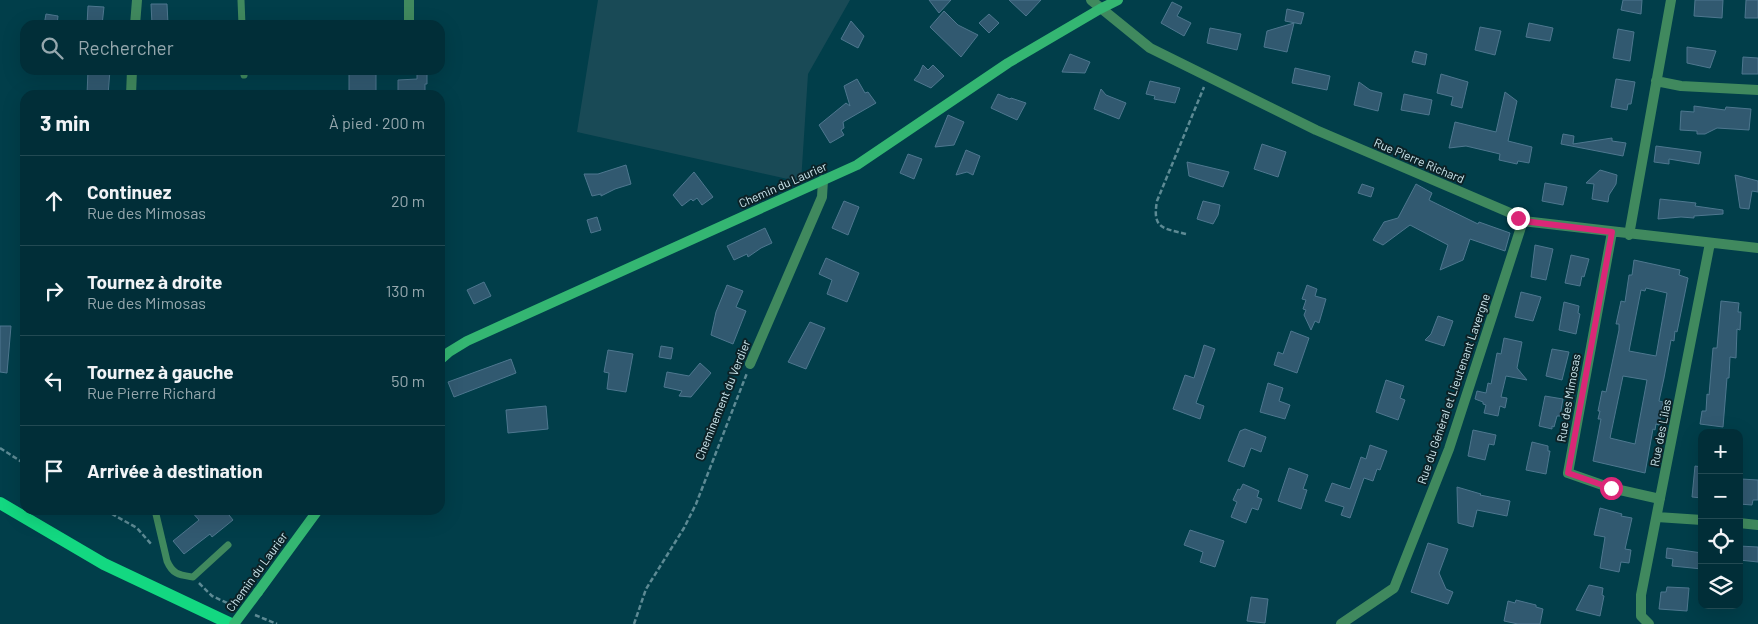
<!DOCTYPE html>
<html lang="fr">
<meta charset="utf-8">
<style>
body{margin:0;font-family:Barlow,sans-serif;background:#0f3a43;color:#f1f3f6}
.controls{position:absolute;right:15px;bottom:15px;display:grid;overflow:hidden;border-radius:10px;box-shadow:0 5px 20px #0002}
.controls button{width:45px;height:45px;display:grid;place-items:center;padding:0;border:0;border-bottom:1px solid #234a53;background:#012e38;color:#f1f3f6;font:25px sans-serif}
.stop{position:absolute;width:15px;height:15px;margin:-11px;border:4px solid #db2777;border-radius:50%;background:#fff}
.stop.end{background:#db2777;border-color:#fff;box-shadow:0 1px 5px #0008}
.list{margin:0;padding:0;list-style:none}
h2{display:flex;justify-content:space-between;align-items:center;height:65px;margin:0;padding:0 20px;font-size:21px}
h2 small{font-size:16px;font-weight:400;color:#96a8ae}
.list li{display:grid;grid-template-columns:32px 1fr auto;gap:15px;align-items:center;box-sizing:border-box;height:90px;padding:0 20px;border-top:1px solid #234a53}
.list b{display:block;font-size:19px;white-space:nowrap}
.list p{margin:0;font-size:16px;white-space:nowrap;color:#96a8ae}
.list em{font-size:16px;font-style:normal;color:#96a8ae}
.icon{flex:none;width:28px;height:28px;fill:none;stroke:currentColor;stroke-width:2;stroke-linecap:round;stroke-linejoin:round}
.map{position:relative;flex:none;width:1758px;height:624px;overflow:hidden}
.search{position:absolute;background:#012e38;box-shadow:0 5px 20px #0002;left:20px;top:20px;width:425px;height:55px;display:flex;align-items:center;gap:12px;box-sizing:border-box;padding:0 18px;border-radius:15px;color:#96a8ae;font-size:19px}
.panel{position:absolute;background:#012e38;box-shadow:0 5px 20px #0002;left:20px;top:90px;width:425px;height:425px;border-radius:15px}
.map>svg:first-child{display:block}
.built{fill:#194a56}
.building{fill:#315970;stroke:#4e778f;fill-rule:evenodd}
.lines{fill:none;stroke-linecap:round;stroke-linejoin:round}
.path{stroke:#5d8a94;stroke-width:2.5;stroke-dasharray:5 2.5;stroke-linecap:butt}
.lane{stroke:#40895e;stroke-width:7}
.street{stroke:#40895e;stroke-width:10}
.secondary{stroke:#34b672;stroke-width:10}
.primary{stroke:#13d881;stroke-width:12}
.secondary-bridge{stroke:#34b672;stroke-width:10}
.route{stroke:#db2777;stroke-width:6}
.labels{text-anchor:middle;stroke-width:4;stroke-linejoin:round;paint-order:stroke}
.street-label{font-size:12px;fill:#cde7ee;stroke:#0c2227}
</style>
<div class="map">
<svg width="1758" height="624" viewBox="0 0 1758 624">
<rect width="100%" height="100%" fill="#013e4a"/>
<!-- built -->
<path class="built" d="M598,0H850L808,74L801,182L577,132Z"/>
<!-- building -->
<path class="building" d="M929,0H951L939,13Z
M1009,0H1041L1026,16Z
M1623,0H1642L1641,14L1621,10Z
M1695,0H1723L1722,18L1694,16Z
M1746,0H1758V18H1745Z
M1172,2L1182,7L1177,16L1191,23L1184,36L1161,23Z
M151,4H167L168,24H152Z
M88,6L104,7L102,25H87Z
M1287,9L1304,13L1301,24L1285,21Z
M944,11L958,25L978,35L961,57L930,27Z
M46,14L58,16L57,25H44Z
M989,14L999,23L989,33L979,23Z
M851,21L864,36L858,48L841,39Z
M1294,23L1287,52L1264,47L1267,31Z
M1529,23L1553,28L1550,41L1526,37Z
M1480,27L1501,31L1495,55L1475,50Z
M1210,28L1241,34L1237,50L1207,43Z
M1618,29L1634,32L1630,61L1613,58Z
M1687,47L1716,51L1710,68L1687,63Z
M1415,51L1427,54L1425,65L1412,62Z
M1070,54L1090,62L1085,73L1062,72Z
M1743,57L1758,58V74H1742Z
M923,65L928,70L933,65L944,76L931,88L914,80L919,74Z
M1295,68L1330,76L1327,90L1292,83Z
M88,70H110L108,95H87Z
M349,70H376V93H349Z
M417,73H427V84H425V95H398V80L417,79Z
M1441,74L1468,82L1462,108L1451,105L1453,97L1437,93Z
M857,79L865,93L868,92L876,103L843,122L844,128L841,130L844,135L830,143L819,125L846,103L850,106L844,86Z
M1616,79L1635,82L1631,104H1628L1627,110L1611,107Z
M1150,81L1180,88L1175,103L1154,99L1155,96L1146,94Z
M1359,82L1370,90L1382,93L1378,111L1354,105Z
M1101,89L1106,95L1126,103L1119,119L1094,109Z
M1505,92L1517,101L1508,141L1532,147L1529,163L1518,161L1517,164L1499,160L1500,154L1466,146L1449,148L1455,122L1496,132Z
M998,94L1010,99L1011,98L1026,103L1017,120L991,108Z
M1404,94L1432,100L1429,115L1401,110Z
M1694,106L1725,110L1726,107L1751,109L1749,130L1717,128L1705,134H1697V131L1680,130L1681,111L1694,112Z
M948,115L964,122L954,145L935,147Z
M1563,134L1574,136L1573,144L1612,138V141L1626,143L1623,156L1561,144Z
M1262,144L1286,152L1278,177L1254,169Z
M1656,146L1701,152L1699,164L1669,159V164L1654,162Z
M966,150L980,156L973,175L967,172L956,175Z
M908,154L922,159L914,179L900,173Z
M1187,162L1229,172L1223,187L1189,176Z
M626,165L631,184L615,189L601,196V194L592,196L584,174H598Z
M1600,170L1617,175L1616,184L1609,195L1608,202L1592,199L1594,184L1586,183Z
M694,172L713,197L702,205L697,198L693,201L691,199L682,206L673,195Z
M1735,175L1758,181V192L1752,191L1749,209L1740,208Z
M1545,183L1567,187L1563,205L1542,201Z
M1362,184L1374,188L1371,197L1358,193Z
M1416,184L1432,193L1429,200L1478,224L1479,222L1510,233L1505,251L1470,239L1463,260L1440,270L1448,245L1410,225L1383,245L1373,240L1384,222L1398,218Z
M1660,199L1696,203L1695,206L1723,210V214L1694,216V218L1681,217L1658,219Z
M844,201L859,207L848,235L832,228Z
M1203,201L1220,205L1218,215L1213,224L1197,219Z
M597,217L601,230L591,233L587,220Z
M765,228L772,243L761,248L748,257L747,254L734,260L727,246Z
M1535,245L1553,249L1546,280L1531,277Z
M1571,255L1589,259L1584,277L1582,276L1580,286L1565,283Z
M826,258L859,273L847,302L827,294L832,280L819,274Z
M1634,260L1680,270L1679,275L1688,278L1677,332L1675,331L1674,341L1671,340L1664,378L1659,401L1663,402L1659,425L1656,424L1655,430L1653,429L1645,473L1593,461L1601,419H1598L1600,411H1598L1602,391L1606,392L1619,330V324H1616L1621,301L1625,302L1629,275H1632ZM1646,288L1667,293L1656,356L1629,351L1641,290L1645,291ZM1623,376L1647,380L1635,444L1610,438Z
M484,282L491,296L474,304L467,290Z
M727,285L743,291L736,307L746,311L733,344L711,335L716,312Z
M1307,285L1317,289L1315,296L1326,299L1319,323L1315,321L1311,330L1304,315L1306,310L1303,309L1306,300L1302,299Z
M1521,292L1541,297L1533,321L1515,317Z
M1721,301L1739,303L1738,312H1741L1740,330L1737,329L1736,358L1730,357L1729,378H1727L1723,427L1700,424L1702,411H1706L1707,394L1709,395L1713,348H1717Z
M1564,302L1579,306L1578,313L1580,314L1576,334L1559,330Z
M1438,316L1453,321L1444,346L1425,340L1431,334Z
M810,322L825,328L806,369L788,362Z
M0,326H11L7,373L0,372Z
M1291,331L1309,338L1297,373L1274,365L1278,352L1283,354Z
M1504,338L1522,342L1517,368L1527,380L1506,376L1501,397L1507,398L1505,408L1500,406L1498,416L1484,413L1486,405L1483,404V402L1475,399L1477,391L1486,393L1488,383L1491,384L1497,353L1501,354Z
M1204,345L1215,349L1196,403L1204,406L1200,419L1173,409L1185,375L1194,378Z
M661,346L673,348L671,359L659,357Z
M1552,349L1569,352L1562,380L1546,376Z
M608,350L633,354L626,392L607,389L609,373L604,372Z
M511,359L516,373L454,397L448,382Z
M700,363L711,373L691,397L679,396L682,391L664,387L667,372L689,376Z
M1386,380L1404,386L1400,398L1405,400L1398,420L1376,412Z
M1268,383L1283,388L1279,401L1290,405L1285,419L1260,412Z
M1545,396L1563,399L1560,416H1557L1554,427L1552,426V429L1539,426Z
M546,406L548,429L508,433L506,410Z
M1245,429L1266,437L1261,452L1251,448L1244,467L1228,461L1240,431Z
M1473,430L1496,435L1494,445L1489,444L1485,460L1468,456Z
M1532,442L1548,446V451H1550L1546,474L1526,470Z
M1370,445L1387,451L1380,470L1377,469L1373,481L1364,478L1350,518L1341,515L1344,507L1325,501L1332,483L1350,489L1361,457L1366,459Z
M1695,466L1702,467V498L1692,497Z
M1289,468L1308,475L1303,489L1307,490L1301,509L1278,501Z
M1741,479L1758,480V500H1753L1752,505L1739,504Z
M1243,484L1259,491L1257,497L1262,499L1258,510L1252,508L1246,523L1231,517L1237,502L1233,500L1238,489L1240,490Z
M1457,487L1481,494L1480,495L1510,501L1507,516L1477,510L1473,527L1458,523Z
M1600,508L1622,514L1621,516L1632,518L1625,549L1631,550L1629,563L1621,562L1619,572L1600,568L1605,537L1594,535Z
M190,510H225L233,520L212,537L210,534L184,554L173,541L199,520Z
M1190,530L1224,541L1215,567L1200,562L1203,552L1184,545Z
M1428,543L1448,549L1439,573L1446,589L1453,592L1448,604L1411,592Z
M1739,546L1758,547V562L1739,560Z
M1667,548L1702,553V569L1672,566L1673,559L1666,558Z
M1589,585L1603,588L1602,595L1604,596L1600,616L1576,610Z
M1667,587L1689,588L1687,611L1659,609L1661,592H1666Z
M1251,597L1268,599L1265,623L1247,621Z
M1516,600L1536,605V607L1543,609L1540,624H1518L1504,621L1508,601L1515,603Z"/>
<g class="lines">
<!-- path -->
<path class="path" d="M1186,234C1163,228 1152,229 1157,201L1204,87
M0,448L25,464
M105,510L137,528L152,545
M199,583L212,596L234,606
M255,615L277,624
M634,624L646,589L684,528L696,504L747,373"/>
<!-- lane -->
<path class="lane" d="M241,0L242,25
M243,70L244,75
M155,510L167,561C173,575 180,575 193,577L228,545"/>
<!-- street -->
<path class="street" d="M409,0V25
M1091,0L1150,48L1316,130L1508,212L1523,221L1758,248
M135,25L137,0
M1656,81L1681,86L1758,90
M131,95L132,70
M1612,232L1568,473L1611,488L1660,499
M1629,235L1671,0
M750,364L822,197L823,180
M1657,517L1702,520
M1739,523L1758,525
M1341,624L1394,588L1449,449L1523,221
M1649,624L1641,616V595L1710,243"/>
<!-- secondary -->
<path class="secondary" d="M440,360L449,352L467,341L857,165L1008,63L1100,9L1118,0
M258,592L318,510"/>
<!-- primary -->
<path class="primary" d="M0,503L104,564L231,624"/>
<!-- secondary-bridge -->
<path class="secondary-bridge" d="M234,624L258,592"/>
</g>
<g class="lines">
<!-- route -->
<path class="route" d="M1518,218L1523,221L1612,232L1568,473L1611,488"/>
</g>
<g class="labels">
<!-- street labels -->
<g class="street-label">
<text transform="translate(1419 161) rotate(23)" y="4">Rue Pierre Richard</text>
<text transform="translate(783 185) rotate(-24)" y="4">Chemin du Laurier</text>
<text transform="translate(1454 389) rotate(-71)" y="4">Rue du Général et Lieutenant Lavergne</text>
<text transform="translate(1569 398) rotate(-80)" y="4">Rue des Mimosas</text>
<text transform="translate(723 400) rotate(-68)" y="4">Cheminement du Verdier</text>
<text transform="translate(1661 433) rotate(-79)" y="4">Rue des Lilas</text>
<text transform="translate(257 572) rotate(-54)" y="4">Chemin du Laurier</text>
</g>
</g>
</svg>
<div class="controls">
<button>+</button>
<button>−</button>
<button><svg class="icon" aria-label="locate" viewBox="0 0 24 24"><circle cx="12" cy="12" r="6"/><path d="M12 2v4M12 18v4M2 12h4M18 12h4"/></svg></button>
<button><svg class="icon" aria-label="layers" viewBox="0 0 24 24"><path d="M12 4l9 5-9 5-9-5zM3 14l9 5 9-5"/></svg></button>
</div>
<div class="stop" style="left:1611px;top:488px"></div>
<div class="stop end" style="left:1518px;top:218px"></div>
<div class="search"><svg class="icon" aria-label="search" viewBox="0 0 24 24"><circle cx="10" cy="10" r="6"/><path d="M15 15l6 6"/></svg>Rechercher</div>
<section class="panel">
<h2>3 min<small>À pied · 200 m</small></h2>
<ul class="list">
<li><svg class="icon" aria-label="ahead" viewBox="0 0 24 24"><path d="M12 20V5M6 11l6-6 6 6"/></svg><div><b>Continuez</b><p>Rue des Mimosas</p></div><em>20 m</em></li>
<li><svg class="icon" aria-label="right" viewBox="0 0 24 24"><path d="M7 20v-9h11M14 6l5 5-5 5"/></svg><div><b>Tournez à droite</b><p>Rue des Mimosas</p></div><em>130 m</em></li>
<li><svg class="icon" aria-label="left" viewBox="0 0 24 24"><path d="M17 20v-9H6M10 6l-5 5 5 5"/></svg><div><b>Tournez à gauche</b><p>Rue Pierre Richard</p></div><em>50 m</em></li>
<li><svg class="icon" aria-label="arrive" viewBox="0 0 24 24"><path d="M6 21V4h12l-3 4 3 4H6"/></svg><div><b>Arrivée à destination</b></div></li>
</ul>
</section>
</div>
